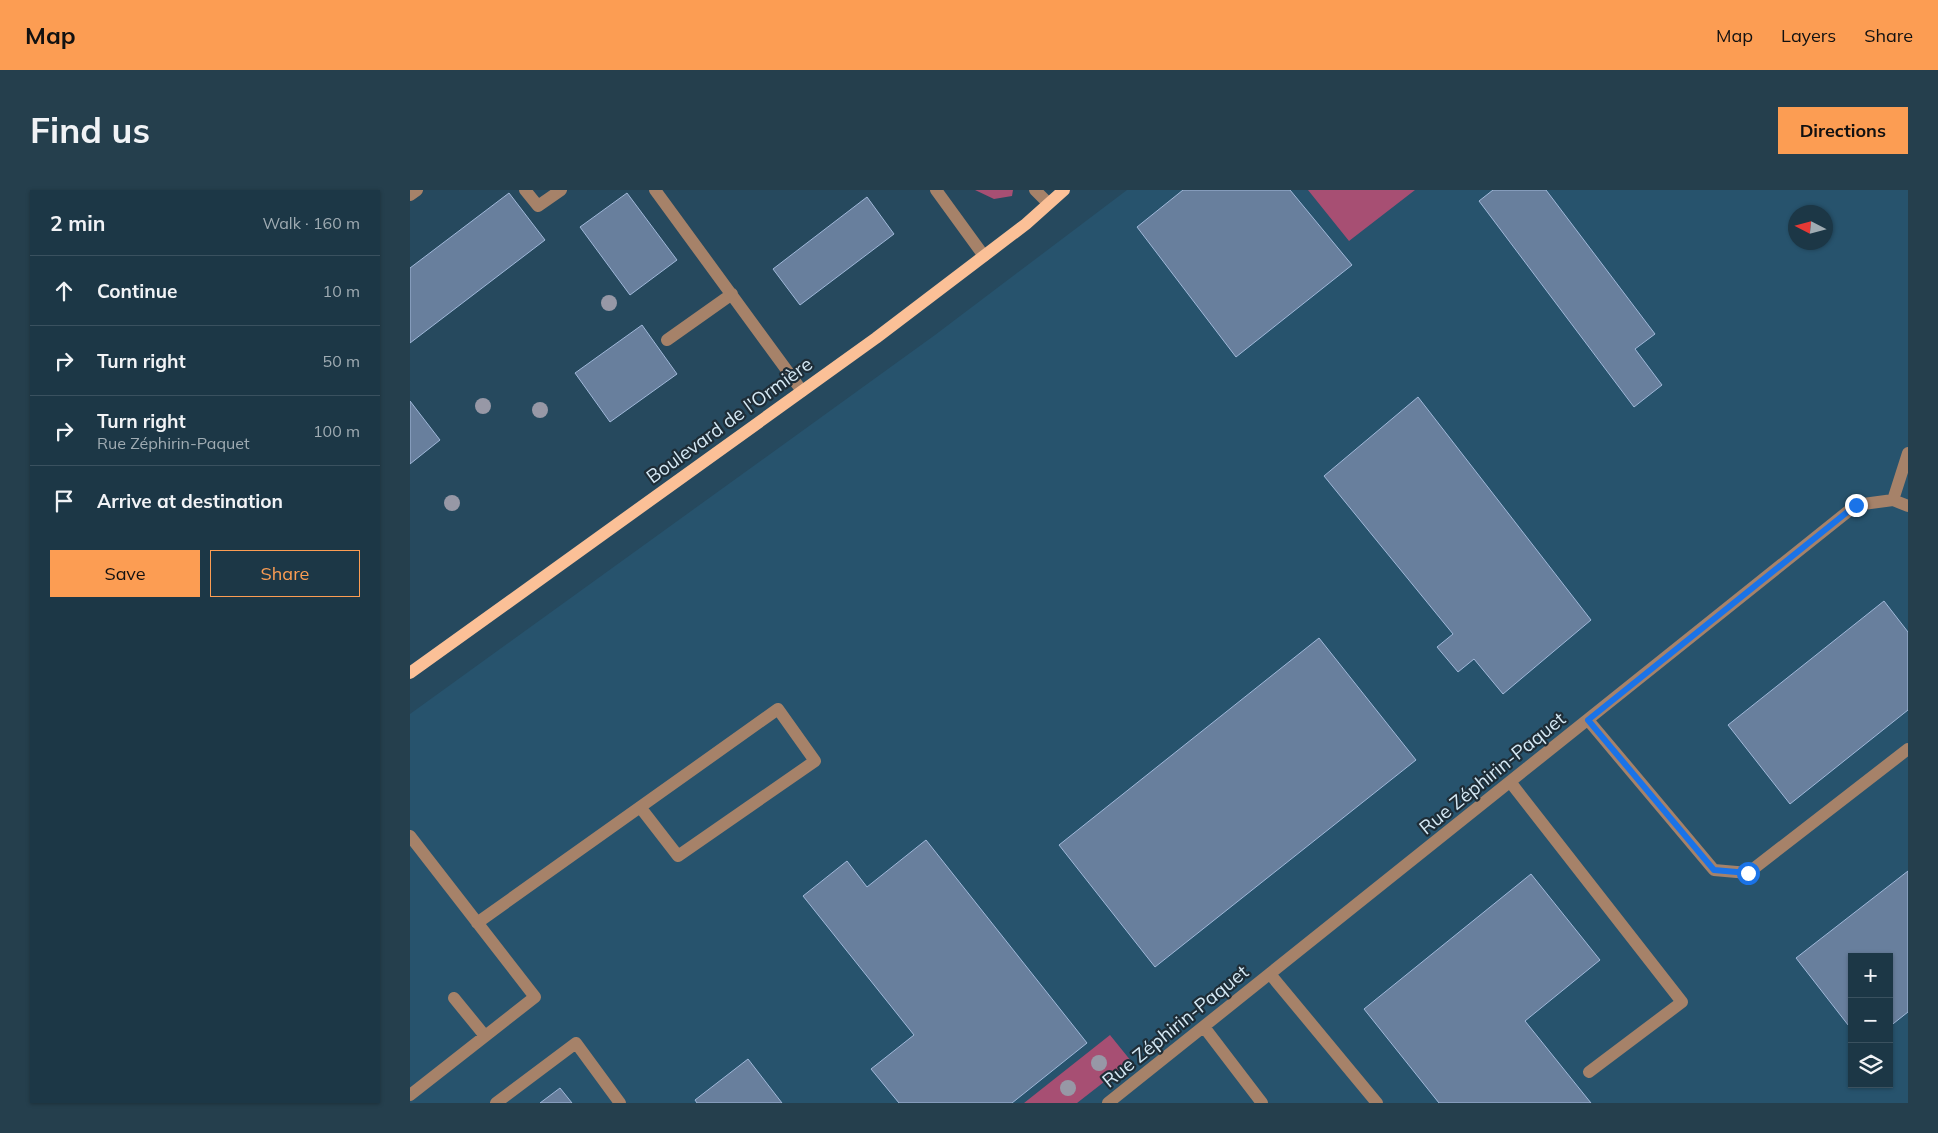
<!DOCTYPE html>
<meta charset="utf-8">
<style>
body{margin:0;font-family:Mulish,sans-serif;background:#253f4d;color:#f1f3f6}
.controls{position:absolute;right:15px;bottom:15px;display:grid;overflow:hidden;border-radius:0px;box-shadow:0 1px 4px #0004}
.controls button{width:45px;height:45px;display:grid;place-items:center;padding:0;border:0;border-bottom:1px solid #3a515f;background:#1c3746;color:#f1f3f6;font:25px sans-serif}
.compass{position:absolute;left:1378px;top:15px;width:45px;height:45px;border-radius:50%;background:#1c3746;box-shadow:0 1px 4px #0004;rotate:276deg}
.stop{position:absolute;width:15px;height:15px;margin:-11px;border:4px solid #1a73e8;border-radius:50%;background:#fff}
.stop.end{background:#1a73e8;border-color:#fff;box-shadow:0 1px 5px #0008}
.list{margin:0;padding:0;list-style:none}
h2{display:flex;justify-content:space-between;align-items:center;height:65px;margin:0;padding:0 20px;font-size:21px}
h2 small{font-size:16px;font-weight:400;color:#a0acb3}
.list li{display:grid;grid-template-columns:32px 1fr auto;gap:15px;align-items:center;box-sizing:border-box;height:70px;padding:0 20px;border-top:1px solid #3a515f}
.list b{display:block;font-size:19px;white-space:nowrap}
.list p{margin:0;font-size:16px;white-space:nowrap;color:#a0acb3}
.list em{font-size:16px;font-style:normal;color:#a0acb3}
.actions{display:flex;gap:10px;padding:15px 20px}
.actions a{flex:1;padding:11px 0;border:1px solid #fc9d53;border-radius:0px;text-align:center;font-size:18px;color:#fc9d53}
.actions .main{background:#fc9d53;color:#111}
.icon{flex:none;width:28px;height:28px;fill:none;stroke:currentColor;stroke-width:2;stroke-linecap:round;stroke-linejoin:round}
.map{position:relative;flex:none;width:1498px;height:913px;overflow:hidden;border-radius:0px}
header{display:flex;align-items:center;gap:30px;box-sizing:border-box;height:70px;padding:0 25px;background:#fc9d53;color:#111}
header strong{font-size:24px}
nav{display:flex;gap:28px;margin-inline-start:auto;font-size:18px}
.intro{display:flex;align-items:center;justify-content:space-between;box-sizing:border-box;height:120px;padding:0 30px}
h1{margin:0;font-size:35px}
.button{padding:12px 22px;border-radius:0px;background:#fc9d53;color:#111;font-size:18px;font-weight:700}
main{display:flex;gap:30px;padding:0 30px}
aside{flex:1;background:#1c3746;border-radius:0px;box-shadow:0 1px 4px #0004}
.map>svg:first-child{display:block}
.built{fill:#27536d;fill-rule:evenodd}
.green{fill:#a74f73}
.building{fill:#687f9d;stroke:#a0b8d9}
.lines{fill:none;stroke-linecap:round;stroke-linejoin:round}
.minor{stroke:#a68269;stroke-width:12}
.major{stroke:#fbc097;stroke-width:12}
.tree{fill:#9798a6}
.route{stroke:#1a73e8;stroke-width:6}
.labels{text-anchor:middle;stroke-width:4.5;stroke-linejoin:round;paint-order:stroke}
.street-label{font-size:19px;fill:#d5e9f5;stroke:#1e2d37}
</style>
<header>
<strong>Map</strong>
<nav><a>Map</a><a>Layers</a><a>Share</a></nav>
</header>
<div class="intro"><h1>Find us</h1><a class="button">Directions</a></div>
<main>
<aside>
<h2>2 min<small>Walk · 160 m</small></h2>
<ul class="list">
<li><svg class="icon" aria-label="ahead" viewBox="0 0 24 24"><path d="M12 20V5M6 11l6-6 6 6"/></svg><div><b>Continue</b></div><em>10 m</em></li>
<li><svg class="icon" aria-label="right" viewBox="0 0 24 24"><path d="M7 20v-9h11M14 6l5 5-5 5"/></svg><div><b>Turn right</b></div><em>50 m</em></li>
<li><svg class="icon" aria-label="right" viewBox="0 0 24 24"><path d="M7 20v-9h11M14 6l5 5-5 5"/></svg><div><b>Turn right</b><p>Rue Zéphirin-Paquet</p></div><em>100 m</em></li>
<li><svg class="icon" aria-label="arrive" viewBox="0 0 24 24"><path d="M6 21V4h12l-3 4 3 4H6"/></svg><div><b>Arrive at destination</b></div></li>
</ul>
<div class="actions"><a class="main">Save</a><a>Share</a></div>
</aside>
<div class="map">
<svg width="1498" height="913" viewBox="0 0 1498 913">
<rect width="100%" height="100%" fill="#26495e"/>
<!-- built -->
<path class="built" d="M717,0H1498V913H0V524L525,145ZM1386,22H1416V52H1386ZM1442,767H1479V894H1442Z"/>
<!-- green -->
<path class="green" d="M565,0H603L602,6L584,9Z
M898,0H1005L939,51Z
M700,845L721,871L667,913H614Z"/>
<!-- building -->
<path class="building" d="M773,0H880L942,75L826,167L727,37Z
M1083,0H1136L1245,144L1225,159L1252,195L1224,217L1069,11Z
M99,3L135,50L0,153V78Z
M217,3L267,70L220,105L170,37Z
M457,7L484,44L390,115L363,79Z
M232,135L267,184L200,232L165,183Z
M1008,207L1181,430L1093,504L1064,469L1048,482L1027,457L1043,444L914,286Z
M0,211L30,250L0,274Z
M1474,411L1498,442V520L1380,614L1318,535Z
M909,448L1006,570L745,777L649,655Z
M516,650L677,853L602,913H489L461,879L504,845L393,706L437,671L457,697Z
M1498,681V822L1479,837V767H1442V840L1386,768Z
M1121,684L1190,770L1115,831L1181,913H1029L954,819Z
M338,869L372,913H287L285,910Z
M150,898L162,913H130Z"/>
<g class="lines">
<!-- minor -->
<path class="minor" d="M115,0L128,16L151,0
M245,0L392,201
M526,0L574,66
M625,0L638,13
M0,5L7,0
M257,150L322,104
M1483,310L1498,263
M1178,530L1304,680L1338,683L1498,559
M1101,593L1272,812L1179,882
M0,646L125,807L0,905
M67,733L368,519L405,571L268,666L230,617
M860,784L967,913
M44,808L75,846
M794,837L852,913
M86,913L166,853L210,913
M698,913L1446,315L1483,310L1498,316"/>
<!-- major -->
<path class="major" d="M0,483L466,148L616,34L654,0"/>
</g>
<!-- trees -->
<g class="tree">
<circle cx="199" cy="113" r="8"/>
<circle cx="73" cy="216" r="8"/>
<circle cx="130" cy="220" r="8"/>
<circle cx="42" cy="313" r="8"/>
<circle cx="689" cy="873" r="8"/>
<circle cx="658" cy="898" r="8"/>
</g>
<g class="lines">
<!-- route -->
<path class="route" d="M1338,683L1304,680L1178,530L1446,315"/>
</g>
<g class="labels">
<!-- street labels -->
<g class="street-label">
<text transform="translate(319 230) rotate(-36)" y="7">Boulevard de l'Ormière</text>
<text transform="translate(1082 583) rotate(-39)" y="7">Rue Zéphirin-Paquet</text>
<text transform="translate(765 836) rotate(-39)" y="7">Rue Zéphirin-Paquet</text>
</g>
</g>
</svg>
<div class="controls">
<button>+</button>
<button>−</button>
<button><svg class="icon" aria-label="layers" viewBox="0 0 24 24"><path d="M12 4l9 5-9 5-9-5zM3 14l9 5 9-5"/></svg></button>
</div>
<svg class="compass" viewBox="-18 -18 36 36"><path d="M0-13l5 13h-10z" fill="#e53935"/><path d="M0 13l5-13h-10z" fill="#a0acb3"/></svg>
<div class="stop" style="left:1338px;top:683px"></div>
<div class="stop end" style="left:1446px;top:315px"></div>
</div>
</main>
